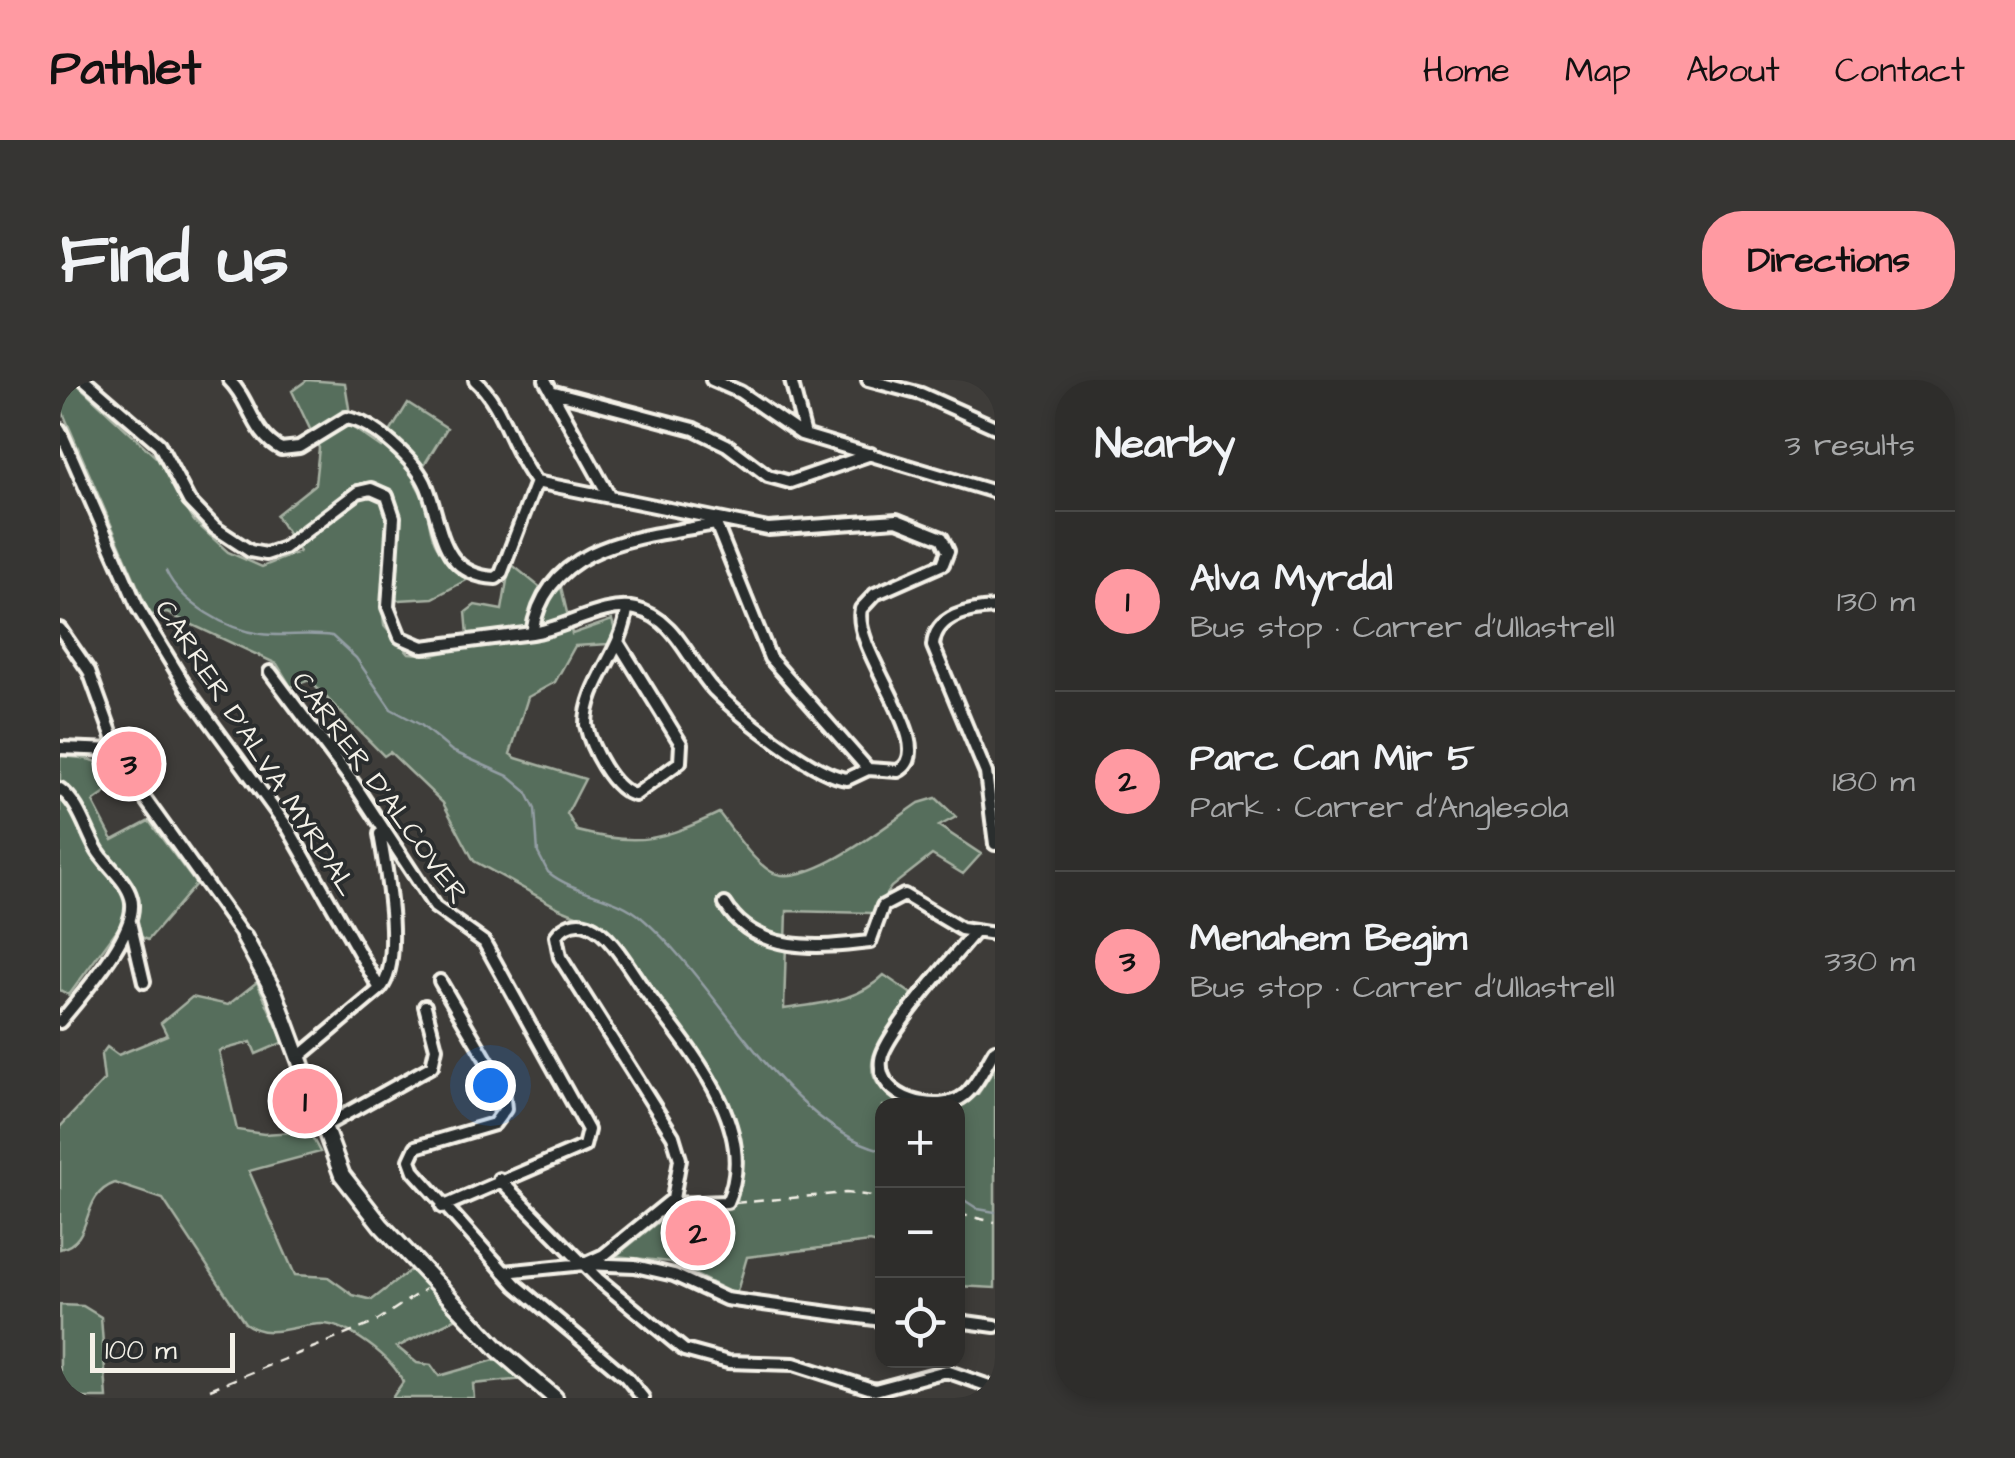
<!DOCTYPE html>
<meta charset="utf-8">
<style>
body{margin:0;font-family:"Architects Daughter",sans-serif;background:#363533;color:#f1f3f6}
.controls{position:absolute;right:30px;bottom:30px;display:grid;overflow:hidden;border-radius:20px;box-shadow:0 5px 15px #0003}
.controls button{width:90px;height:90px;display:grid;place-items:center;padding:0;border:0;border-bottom:2px solid #494947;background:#2e2d2b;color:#f1f3f6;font:50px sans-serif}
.scale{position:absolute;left:30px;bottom:25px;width:145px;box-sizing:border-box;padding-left:10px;border:5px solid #f4f1e8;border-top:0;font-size:28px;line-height:35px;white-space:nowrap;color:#f4f1e8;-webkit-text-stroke:8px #2a2d2e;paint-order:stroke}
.you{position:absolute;left:430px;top:705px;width:35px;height:35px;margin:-25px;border:8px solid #fff;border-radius:50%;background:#1a73e8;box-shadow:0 0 0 15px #1a73e833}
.badge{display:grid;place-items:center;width:65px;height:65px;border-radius:50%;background:#ff9aa2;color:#111;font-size:32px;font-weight:700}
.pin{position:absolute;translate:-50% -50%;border:5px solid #fff;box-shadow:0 2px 10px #0006}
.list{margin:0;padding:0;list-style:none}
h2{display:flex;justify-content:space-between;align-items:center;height:130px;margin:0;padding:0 40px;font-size:42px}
h2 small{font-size:32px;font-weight:400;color:#a7a8a9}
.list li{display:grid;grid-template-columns:65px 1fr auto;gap:30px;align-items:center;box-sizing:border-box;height:180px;padding:0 40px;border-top:2px solid #494947}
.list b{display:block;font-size:38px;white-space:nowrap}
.list p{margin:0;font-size:32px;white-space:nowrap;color:#a7a8a9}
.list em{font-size:32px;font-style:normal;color:#a7a8a9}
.icon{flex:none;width:55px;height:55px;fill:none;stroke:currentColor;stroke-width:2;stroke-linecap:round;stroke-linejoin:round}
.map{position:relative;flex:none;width:935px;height:1018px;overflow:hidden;border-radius:40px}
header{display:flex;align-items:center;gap:60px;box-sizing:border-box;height:140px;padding:0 50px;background:#ff9aa2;color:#111}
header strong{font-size:48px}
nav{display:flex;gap:55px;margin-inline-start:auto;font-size:35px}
.intro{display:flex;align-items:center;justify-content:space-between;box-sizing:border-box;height:240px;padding:0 60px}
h1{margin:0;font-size:70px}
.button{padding:25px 45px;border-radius:40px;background:#ff9aa2;color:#111;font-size:35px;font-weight:700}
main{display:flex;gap:60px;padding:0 60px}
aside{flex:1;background:#2e2d2b;border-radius:40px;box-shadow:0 5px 15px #0003}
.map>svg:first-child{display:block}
.green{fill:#576e5b;stroke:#a6b0a2;stroke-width:2.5}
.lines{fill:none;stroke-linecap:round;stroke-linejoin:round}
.stream{stroke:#939ea4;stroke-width:2.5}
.street-casing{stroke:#f4f1e8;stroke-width:18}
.secondary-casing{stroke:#f4f1e8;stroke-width:21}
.path{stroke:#f4f1e8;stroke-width:2.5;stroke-dasharray:10 8;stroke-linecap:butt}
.street{stroke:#2a2d2e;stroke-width:10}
.secondary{stroke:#2a2d2e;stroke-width:14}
.labels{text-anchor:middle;stroke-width:8;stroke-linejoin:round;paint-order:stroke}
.street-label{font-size:28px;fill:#f4f1e8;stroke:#2a2d2e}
</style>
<header>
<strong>Pathlet</strong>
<nav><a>Home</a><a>Map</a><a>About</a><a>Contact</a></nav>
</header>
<div class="intro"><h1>Find us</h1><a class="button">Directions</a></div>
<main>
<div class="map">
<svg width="935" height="1018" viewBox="0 0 935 1018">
<rect width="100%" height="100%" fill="#3e3c39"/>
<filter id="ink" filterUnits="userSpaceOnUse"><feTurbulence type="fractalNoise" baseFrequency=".01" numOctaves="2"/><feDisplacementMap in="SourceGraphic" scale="20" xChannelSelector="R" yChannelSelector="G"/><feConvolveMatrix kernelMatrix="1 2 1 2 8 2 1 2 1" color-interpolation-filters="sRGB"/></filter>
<g filter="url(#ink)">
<!-- green -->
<path class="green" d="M13,0L97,78L134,141L168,172L202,187L239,172L216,135L255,104L259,68L232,11L247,0L285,3L292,47L321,67L348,23L387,48L354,101C383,145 351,157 410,198L373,218L322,221L324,245L349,273L372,275L409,267L406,232L415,225L442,230L450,183L492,217L501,207L512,254L552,240L555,251L549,264L515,266L495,302L468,317L450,374L456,378L525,399L507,434L517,451C579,467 602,460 659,433C674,452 690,478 710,491C744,513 829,443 859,423L876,418L896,437L879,446L921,474L903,494L872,475L831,507L813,533L727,531L724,629C761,623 797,622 824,595L853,615C824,654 781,695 846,725L822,726V865L810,862L687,877L676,915L610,882L556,876L609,833L677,823L683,773L668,720L621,645L560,565L545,547L499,528L414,481L383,423L330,372L324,376L249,300L231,307L217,284L107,233L90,235L0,26V2Z
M0,376C30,378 42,379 62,401L33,422L53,460L89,441L136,504L88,560L59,547L9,615L0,610Z
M197,602L224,662L196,674L191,662L159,671L177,750L204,754L249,751L260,772L189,791L235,895L268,897L293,915L312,920L353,888L399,937L337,967L357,983L371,985L379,996L438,979L464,999L413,1004L414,1018H332L343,1002C333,978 288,944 262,944C235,944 208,961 185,943L103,819L55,803C18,816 36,861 0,869V747L44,700L41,675L47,667L58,675L107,655L101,643L132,617L168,625Z
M935,688V908L898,906V728L918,714Z
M0,925L23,926L41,937L47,1018H0Z"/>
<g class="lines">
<!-- stream -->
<path class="stream" d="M106,191C121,223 167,250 201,254C225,257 248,252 272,256L296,278L331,329L361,345L392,371L448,396L466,411L475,429L478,473L488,492C516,515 555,514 583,539C657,602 725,746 822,770
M898,816L918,829L935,832"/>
<!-- street casing -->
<g class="street-casing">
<path id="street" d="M25,0L99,64L129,121L155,148L190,171L206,174L224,168L298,112L311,109L327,116L334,137L328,227L340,257L363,267L472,253
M169,0C191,21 192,54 221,69L239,67L286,38C314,42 357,82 367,107C382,145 379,195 436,198L441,194L476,102
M415,0C444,26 450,68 476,102
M485,0L548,114
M652,0L680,12L741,54L935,112
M731,0L745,55
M808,0L861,14L935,47
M494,12L634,49L667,65L708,96L730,102L811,74
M0,50L78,228L131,315L228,448L320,609L238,678
M476,102L708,149L837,140L882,158L888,171L883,184L815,214L801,229C791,271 882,369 838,391L808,389
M654,139L710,278L808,389
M656,144C585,157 486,161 472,253C505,249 543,222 576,229C616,238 629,283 654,310C678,334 755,396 787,399L808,389
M935,228C909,229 875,236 873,266L926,393L935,464
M0,249L29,291L65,391L184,557
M558,262L621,364L620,382L575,415C552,410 531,368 526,345C526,302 564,270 567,228
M210,292L294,404L375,527L424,562L528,750L524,766L382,827
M0,368L55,370
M0,409C19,423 25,448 36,468C45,485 66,499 71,518C81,550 20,617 0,642
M665,524C695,574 758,568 810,562L823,526L844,515L901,549L935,554
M70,542L84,602
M913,554C894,577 823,656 821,680C816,719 879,736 905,715C918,704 926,684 935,670
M380,601L443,708L445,729L434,744L356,767L350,780L354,791L456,905L566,997L583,1018
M320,609C344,582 326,489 320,454
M261,748L372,686L376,668L365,626
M439,799L538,899L624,970L668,982L734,984L815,1010L886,991L935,1008
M524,884L544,875L613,819L620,779L613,756L500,577L496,556C504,545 516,540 529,545C552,555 570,590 584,609C625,664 702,748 667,822L608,824
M444,892L524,884L575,886L614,895L666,919L822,940
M898,941L935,946"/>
</g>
<!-- secondary casing -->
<g class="secondary-casing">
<path id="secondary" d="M184,557L215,614L282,795L321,845L439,970L495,1018"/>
</g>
<!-- path -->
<path class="path" d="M675,823L786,813L822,817
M898,834L935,842
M150,1009L312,944L365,909"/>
<!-- street -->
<use href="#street" class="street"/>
<!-- secondary -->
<use href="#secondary" class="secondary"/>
</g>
</g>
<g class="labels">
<!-- street labels -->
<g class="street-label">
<text transform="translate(197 367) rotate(57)" y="10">CARRER D'ALVA MYRDAL</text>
<text transform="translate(321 407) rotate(54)" y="10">CARRER D'ALCOVER</text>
</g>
</g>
</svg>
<div class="controls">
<button>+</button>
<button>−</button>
<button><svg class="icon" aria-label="locate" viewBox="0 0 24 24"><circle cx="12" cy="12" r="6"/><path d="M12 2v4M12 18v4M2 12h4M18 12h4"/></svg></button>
</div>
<div class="scale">100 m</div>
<div class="you"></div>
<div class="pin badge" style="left:245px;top:721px">1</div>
<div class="pin badge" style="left:638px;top:853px">2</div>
<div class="pin badge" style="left:69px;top:384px">3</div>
</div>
<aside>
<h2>Nearby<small>3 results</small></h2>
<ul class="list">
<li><span class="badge">1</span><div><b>Alva Myrdal</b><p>Bus stop · Carrer d'Ullastrell</p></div><em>130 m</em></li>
<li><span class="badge">2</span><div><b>Parc Can Mir 5</b><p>Park · Carrer d'Anglesola</p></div><em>180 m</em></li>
<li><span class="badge">3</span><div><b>Menahem Begim</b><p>Bus stop · Carrer d'Ullastrell</p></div><em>330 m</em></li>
</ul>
</aside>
</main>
